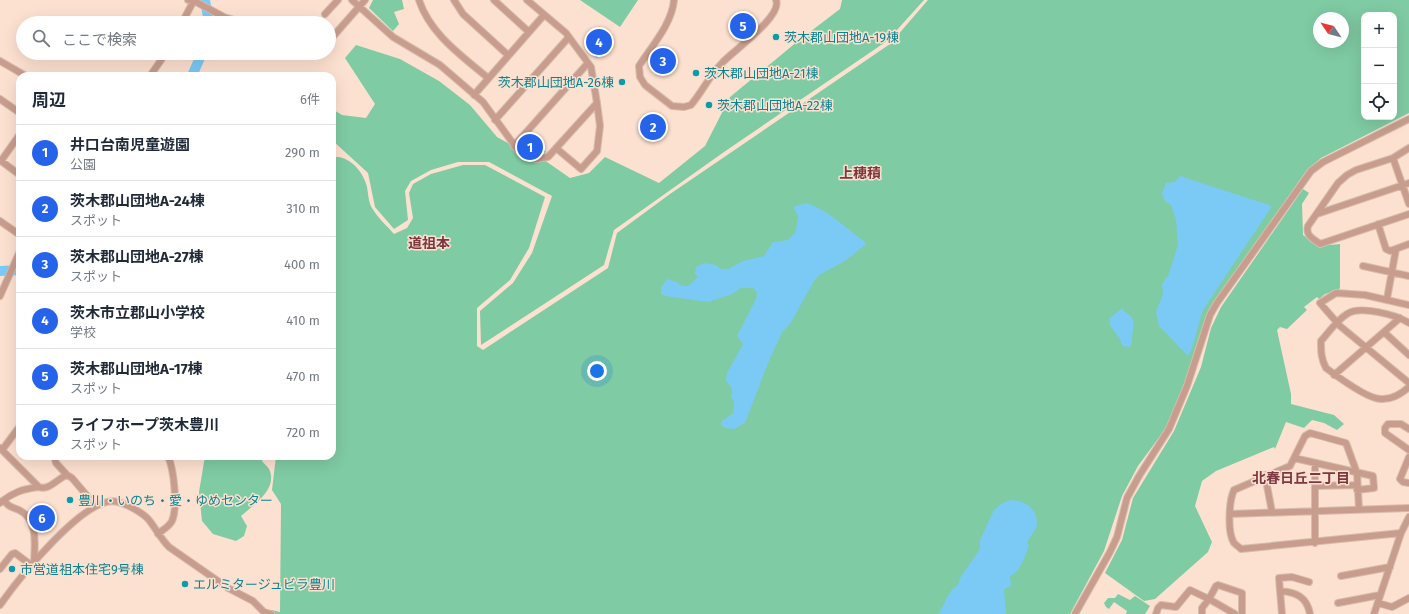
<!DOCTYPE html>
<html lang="ja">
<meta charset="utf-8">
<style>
body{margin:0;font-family:"Fira Sans","Noto Sans JP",sans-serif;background:#f6f6f7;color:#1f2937}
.controls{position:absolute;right:12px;top:12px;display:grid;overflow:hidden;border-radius:8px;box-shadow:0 4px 16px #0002}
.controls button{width:36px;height:36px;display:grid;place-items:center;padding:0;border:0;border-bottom:1px solid #e0e1e3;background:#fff;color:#1f2937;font:20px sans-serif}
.compass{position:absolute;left:1313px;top:12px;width:36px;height:36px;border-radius:50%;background:#fff;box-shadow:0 4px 16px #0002;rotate:305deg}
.you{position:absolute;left:597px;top:371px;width:14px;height:14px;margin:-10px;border:3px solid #fff;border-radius:50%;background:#1a73e8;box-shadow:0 0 0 6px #1a73e833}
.badge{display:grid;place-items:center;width:26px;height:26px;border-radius:50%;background:#2563eb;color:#fff;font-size:13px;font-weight:700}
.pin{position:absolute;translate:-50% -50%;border:2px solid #fff;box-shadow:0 1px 4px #0006}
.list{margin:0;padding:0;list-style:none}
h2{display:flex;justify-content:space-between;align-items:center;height:52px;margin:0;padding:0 16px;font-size:17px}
h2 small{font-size:13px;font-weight:400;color:#747a83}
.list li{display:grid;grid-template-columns:26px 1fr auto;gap:12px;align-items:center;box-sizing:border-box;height:56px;padding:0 16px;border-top:1px solid #e0e1e3}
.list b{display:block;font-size:15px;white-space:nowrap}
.list p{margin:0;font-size:13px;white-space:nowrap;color:#747a83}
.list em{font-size:13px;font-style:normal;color:#747a83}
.icon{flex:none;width:22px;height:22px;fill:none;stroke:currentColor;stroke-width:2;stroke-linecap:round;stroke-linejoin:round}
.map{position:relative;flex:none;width:1409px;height:614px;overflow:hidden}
.search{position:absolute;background:#fff;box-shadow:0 4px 16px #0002;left:16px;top:16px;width:320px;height:44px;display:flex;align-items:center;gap:10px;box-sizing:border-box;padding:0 14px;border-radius:22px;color:#747a83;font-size:15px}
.panel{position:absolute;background:#fff;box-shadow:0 4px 16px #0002;left:16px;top:72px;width:320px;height:388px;border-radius:12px}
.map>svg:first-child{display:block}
.green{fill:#7fcba3;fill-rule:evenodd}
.water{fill:#7bcaf6}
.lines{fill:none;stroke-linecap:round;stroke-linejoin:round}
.river{stroke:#7bcaf6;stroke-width:10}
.minor-casing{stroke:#d6bdae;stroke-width:8}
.minor{stroke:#c89d8d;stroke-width:6}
.culture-dot{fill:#0f9aa8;stroke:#fde1d0;stroke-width:1.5}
.labels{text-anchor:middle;stroke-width:3;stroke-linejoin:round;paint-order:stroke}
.culture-label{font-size:13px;fill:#0d838f;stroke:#fde1d0;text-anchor:start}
.neighbourhood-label{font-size:14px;font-weight:bold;fill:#7e363f;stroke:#fde1d0}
</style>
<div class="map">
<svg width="1409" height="614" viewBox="0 0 1409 614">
<rect width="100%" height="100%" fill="#fde1d0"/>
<!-- green -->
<path class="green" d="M373,0H402L404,9L394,12L399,24L393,31L369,8Z
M580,0H638L620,27Z
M842,0H924L887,41L724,152L614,230L604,265L481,345L480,311L513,283L532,253L552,196L489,162H458L431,170L411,181L405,191L408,220L394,229L375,207L368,173L332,140V109L342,115L366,118L375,104L345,58L356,45L400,59L439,81L470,105L497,137L517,148H519V145L527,135L546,152L537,155L570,178L589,173L605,157L659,183L705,146L730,97L798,41L840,9Z
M928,0H1409V113L1321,158L1307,170L1217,298L1208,312L1184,384L1166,428L1138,466L1122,496L1104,551L1070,614H269L272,610L280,612L281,504L272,490L276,456H332V157C347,155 360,168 365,181C369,189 367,200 372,208C377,217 387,226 394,234L407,228L413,218L409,193L413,184L431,174L463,165H485L545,197L529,248L510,280L477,308V346L483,350L608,268L617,233L670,194L890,44ZM1364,15H1394V117H1364ZM1319,18H1343V42H1319Z
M1303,189L1309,193L1302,204L1303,235L1319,246L1340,244V287L1339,290L1325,294L1319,299L1317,297L1304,307L1307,310L1287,329L1280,327L1277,330L1291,394V404L1334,415L1344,424L1337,430L1324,423L1312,420L1304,428L1286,422L1275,449L1274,447L1216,471L1202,481L1195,506L1212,542L1208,552L1155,599L1144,601L1105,573L1122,540L1133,498L1174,431L1201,367L1211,328L1221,307Z
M205,456H261C261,463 266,464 269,469C279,489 253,505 241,516L247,526L244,536L236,541L213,534L202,521L199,492Z
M1118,594L1130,600L1135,596L1150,606L1145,614H1126L1127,611L1114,602L1109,609L1106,607L1104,603L1108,598H1115Z"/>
<!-- water -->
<path class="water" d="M600,36L608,42L597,58L589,53Z
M1180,176L1272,206L1203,310C1199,320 1193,351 1188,356L1159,326L1156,312L1163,294L1162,284L1168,276L1178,245L1176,220L1171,205L1165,201L1162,194L1166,183L1175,182Z
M806,203C829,210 845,228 864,241L866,244L845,261L819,275L814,281L790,324L782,332L768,363L745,423L734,429L725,428L721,425V422L733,413L734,401L731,398L732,388L726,381L727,373L743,344L737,336L756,299L757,292L753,288H741L732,294L708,302L665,296L661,294V288L667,279L677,282L679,285L688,286L698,277L695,274L696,267L704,263L716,265L721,269H728L743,261L764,256L773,242L788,240L796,231L798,216L793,207Z
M1122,308C1125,313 1131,315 1133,320C1135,323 1131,336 1132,343L1129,347L1122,346L1120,339L1109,324L1110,318Z
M1011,500C1024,500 1037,508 1037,523C1037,531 1029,536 1027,543L1029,545C1025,556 1021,571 1010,576L1011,585L1004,590L1006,614H938C946,604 947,591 958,585L960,578L980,549V540L994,510L1002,503Z"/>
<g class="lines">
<!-- river -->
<path class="river" d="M205,0L209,23
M192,76L202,53
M0,271L20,270"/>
<!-- minor casing -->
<g class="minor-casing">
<path id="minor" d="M188,0L198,3L224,17L244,23
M352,0L393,37L440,65L483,102L520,153L536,159L548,157L597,103L591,67L566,33L527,0
M419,0C430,34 462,56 488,78
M454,0L463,14L508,55
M494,0L529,32
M674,0C672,24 651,47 639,66L640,77L645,85L672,106L684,107L691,105C702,92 710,75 722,63C733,51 783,16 776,0
M325,14L338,0
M182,23L194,0
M329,41L365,0
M0,61L26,76
M150,76L166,53
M474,95L544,15
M0,99L20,113
M495,120L569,37
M20,134L1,161L20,175
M514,146L588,63
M556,148L581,169L597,151L600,126L597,103
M1409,148L1393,158L1356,170L1347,175L1338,183L1308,226C1305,236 1314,239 1320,244L1409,214
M1393,158L1409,204
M1317,214L1409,183
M0,221L20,235
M1378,224L1386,249L1390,251L1409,244
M1363,266L1409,276
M0,296L20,251
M1387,299L1396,249
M1409,305L1365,295L1336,293L1320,303L1340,326L1409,383
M1409,323C1397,315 1360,305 1347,314C1337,320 1329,332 1321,341C1321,351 1321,359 1326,368C1338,377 1367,399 1381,399C1392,400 1401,394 1409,387
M1384,332L1409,355
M1334,375L1400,318
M1409,429L1401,424H1388L1385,428V433L1409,450
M0,448L39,487C49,491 58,478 67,475L72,478L95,505
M2,450L20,426
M54,456L56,463L67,475
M1409,457L1400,479L1403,482L1409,483
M1294,458L1373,476L1374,488L1357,490
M1265,475L1272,512
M1315,486L1357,485
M4,500C8,507 12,507 19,510C38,519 35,544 34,562
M0,503C13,492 23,489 39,487
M1359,509L1357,473L1346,443L1310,433L1305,436L1290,466L1234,490C1229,501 1227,532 1234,543C1236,545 1239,547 1241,549L1401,533
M1230,514L1409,508
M158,534C162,530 169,527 172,521C178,507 174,470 168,456
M1315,543V464
M0,569L12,554L15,553L31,565
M1341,576L1390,567
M1280,591L1279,578L1292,577L1309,582
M1338,603L1380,595
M1378,603L1392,607L1409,598
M0,605C17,581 87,492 118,502C127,504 143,513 149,520C156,529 161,539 169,547L228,588L253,601L264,612L271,614
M1075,614L1110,552L1117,537L1127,498L1139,476L1169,429L1187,386L1210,315L1217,303L1311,171L1323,162L1409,119
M1156,614L1158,608L1161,605L1176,607L1190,590L1209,599L1216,586L1218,585L1242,593V614
M1202,614V608L1209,599L1235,614
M1282,614L1280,591C1296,592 1307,597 1310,614
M1374,614L1401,533L1409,517"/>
</g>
<!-- minor -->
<use href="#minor" class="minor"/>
</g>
<!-- markers -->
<g class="culture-dot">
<circle cx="776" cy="37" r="4"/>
<circle cx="696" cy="73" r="4"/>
<circle cx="622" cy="82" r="4"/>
<circle cx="709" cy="105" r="4"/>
<circle cx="70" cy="500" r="4"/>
<circle cx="12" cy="569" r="4"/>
<circle cx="185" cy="584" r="4"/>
</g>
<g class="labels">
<!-- culture labels -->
<g class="culture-label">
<text x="784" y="42">茨木郡山団地A-19棟</text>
<text x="704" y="78">茨木郡山団地A-21棟</text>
<text x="614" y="87" text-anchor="end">茨木郡山団地A-26棟</text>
<text x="717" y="110">茨木郡山団地A-22棟</text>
<text x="78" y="505">豊川・いのち・愛・ゆめセンター</text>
<text x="20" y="574">市営道祖本住宅9号棟</text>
<text x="193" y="589">エルミタージュビラ豊川</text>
</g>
<!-- neighbourhood labels -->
<g class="neighbourhood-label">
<text x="860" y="178">上穂積</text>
<text x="429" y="248">道祖本</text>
<text x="1301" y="483">北春日丘二丁目</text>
</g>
</g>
</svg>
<div class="controls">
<button>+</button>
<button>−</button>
<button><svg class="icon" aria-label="locate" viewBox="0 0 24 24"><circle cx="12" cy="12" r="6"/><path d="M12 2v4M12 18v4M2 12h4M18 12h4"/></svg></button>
</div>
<svg class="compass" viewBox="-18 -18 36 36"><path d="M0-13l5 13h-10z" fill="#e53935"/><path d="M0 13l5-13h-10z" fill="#747a83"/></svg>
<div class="you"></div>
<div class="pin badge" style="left:530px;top:147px">1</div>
<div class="pin badge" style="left:653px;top:127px">2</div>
<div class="pin badge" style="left:663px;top:61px">3</div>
<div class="pin badge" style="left:599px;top:42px">4</div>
<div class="pin badge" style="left:743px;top:26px">5</div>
<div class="pin badge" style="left:42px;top:518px">6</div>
<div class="search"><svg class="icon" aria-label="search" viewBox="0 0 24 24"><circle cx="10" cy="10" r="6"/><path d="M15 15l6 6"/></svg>ここで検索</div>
<section class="panel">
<h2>周辺<small>6件</small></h2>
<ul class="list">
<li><span class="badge">1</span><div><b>井口台南児童遊園</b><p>公園</p></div><em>290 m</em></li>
<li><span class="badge">2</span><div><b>茨木郡山団地A-24棟</b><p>スポット</p></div><em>310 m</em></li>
<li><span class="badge">3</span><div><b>茨木郡山団地A-27棟</b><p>スポット</p></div><em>400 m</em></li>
<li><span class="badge">4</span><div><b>茨木市立郡山小学校</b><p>学校</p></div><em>410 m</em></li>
<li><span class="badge">5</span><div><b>茨木郡山団地A-17棟</b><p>スポット</p></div><em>470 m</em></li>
<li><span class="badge">6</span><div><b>ライフホープ茨木豊川</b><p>スポット</p></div><em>720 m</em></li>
</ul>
</section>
</div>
